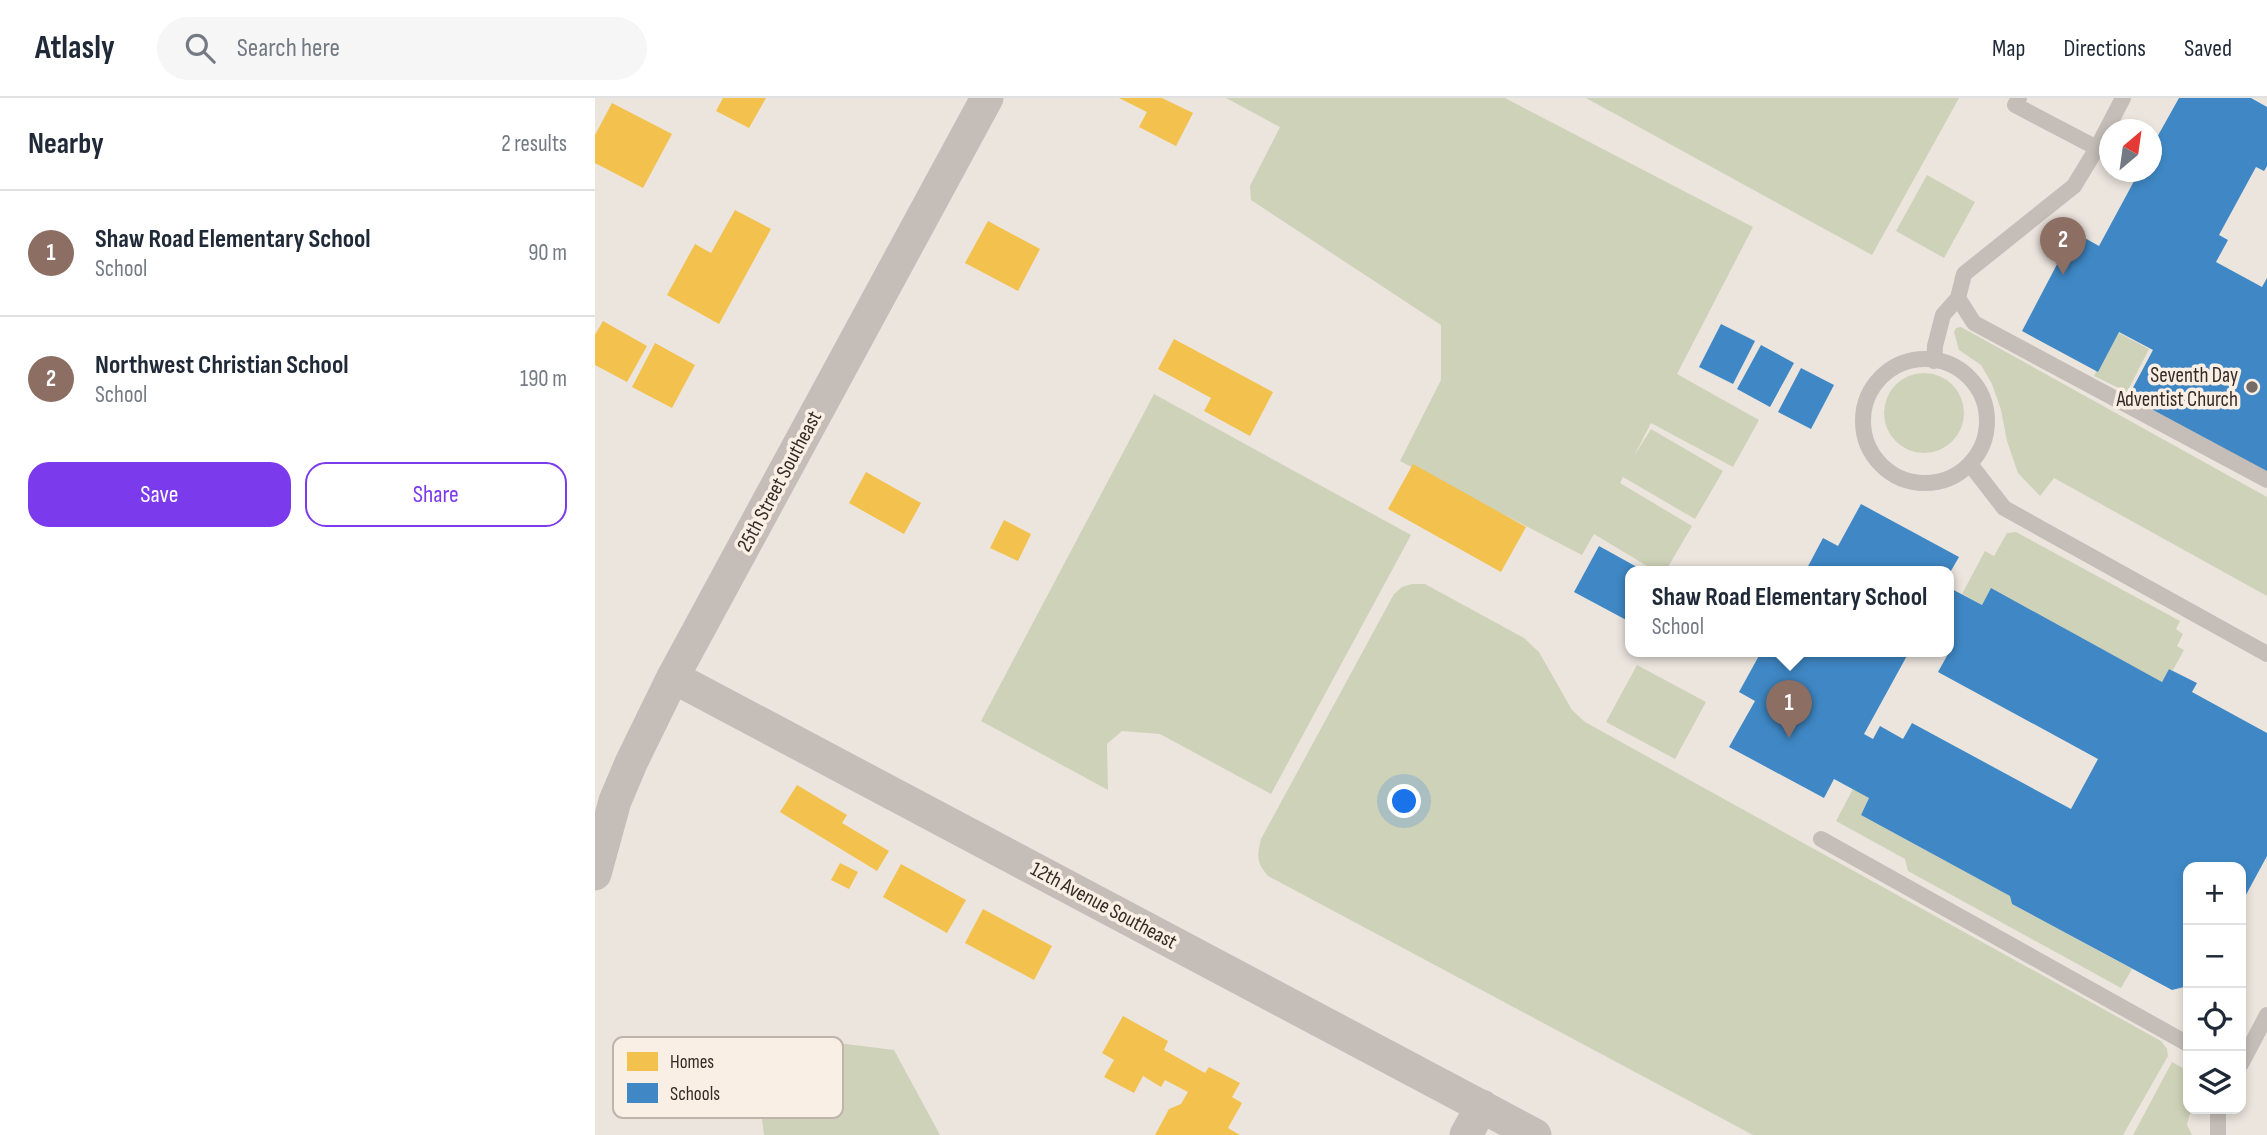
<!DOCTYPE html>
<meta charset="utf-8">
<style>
body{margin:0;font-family:"Sofia Sans Condensed",sans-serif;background:#f6f6f7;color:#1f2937}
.controls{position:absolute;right:21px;bottom:21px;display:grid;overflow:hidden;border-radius:14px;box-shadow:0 4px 10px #0003}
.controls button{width:63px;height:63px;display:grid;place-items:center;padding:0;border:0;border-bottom:2px solid #e0e1e3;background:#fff;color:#1f2937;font:35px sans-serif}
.compass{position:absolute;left:1504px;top:21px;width:63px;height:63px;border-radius:50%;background:#fff;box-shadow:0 4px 10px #0003;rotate:29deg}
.you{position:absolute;left:810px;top:704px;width:24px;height:24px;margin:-18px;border:5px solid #fff;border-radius:50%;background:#1a73e8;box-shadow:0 0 0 10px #1a73e833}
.badge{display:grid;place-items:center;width:46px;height:46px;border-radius:50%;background:#7c3aed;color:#fff;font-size:23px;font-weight:700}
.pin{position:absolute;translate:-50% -58px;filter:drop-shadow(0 2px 4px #0008)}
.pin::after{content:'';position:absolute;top:37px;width:24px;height:21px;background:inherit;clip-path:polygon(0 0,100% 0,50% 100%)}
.popup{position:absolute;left:1030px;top:468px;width:329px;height:91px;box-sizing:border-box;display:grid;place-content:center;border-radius:14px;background:#fff;filter:drop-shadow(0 2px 5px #0005);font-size:23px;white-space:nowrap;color:#747a83}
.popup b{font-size:26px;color:#1f2937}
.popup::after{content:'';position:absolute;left:50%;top:100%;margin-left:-14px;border:14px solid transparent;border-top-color:#fff}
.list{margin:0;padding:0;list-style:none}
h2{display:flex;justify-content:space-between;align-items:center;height:91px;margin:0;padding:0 28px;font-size:30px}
h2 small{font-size:23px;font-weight:400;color:#747a83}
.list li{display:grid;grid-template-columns:46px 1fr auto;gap:21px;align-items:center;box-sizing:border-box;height:126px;padding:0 28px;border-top:2px solid #e0e1e3}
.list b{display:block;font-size:26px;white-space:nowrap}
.list p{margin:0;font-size:23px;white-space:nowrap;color:#747a83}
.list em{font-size:23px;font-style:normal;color:#747a83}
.actions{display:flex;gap:14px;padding:21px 28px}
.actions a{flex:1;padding:16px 0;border:2px solid #7c3aed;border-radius:21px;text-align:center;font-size:24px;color:#7c3aed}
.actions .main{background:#7c3aed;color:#fff}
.icon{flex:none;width:38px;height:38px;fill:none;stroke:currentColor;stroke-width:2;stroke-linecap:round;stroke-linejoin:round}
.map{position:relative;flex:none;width:1672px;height:1037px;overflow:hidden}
header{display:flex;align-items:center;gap:42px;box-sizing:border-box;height:98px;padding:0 35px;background:#fff;border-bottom:2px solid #e0e1e3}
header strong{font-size:33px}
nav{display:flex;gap:38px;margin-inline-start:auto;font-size:24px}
.search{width:490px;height:63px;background:#f6f6f7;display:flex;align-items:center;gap:18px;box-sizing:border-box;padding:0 24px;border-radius:38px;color:#747a83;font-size:26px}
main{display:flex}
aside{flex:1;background:#fff}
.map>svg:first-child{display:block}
.green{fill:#ced2b8}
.homes{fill:#f2c14e}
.schools{fill:#3f88c5}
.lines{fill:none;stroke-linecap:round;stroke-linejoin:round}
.lane{stroke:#c5bdb8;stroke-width:16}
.street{stroke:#c5bdb8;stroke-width:33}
.poi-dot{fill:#766b66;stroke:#faefe5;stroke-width:2.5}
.labels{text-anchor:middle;stroke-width:7;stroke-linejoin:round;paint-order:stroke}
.poi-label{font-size:21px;fill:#362a26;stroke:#faefe5;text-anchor:end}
.street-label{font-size:21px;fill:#362a26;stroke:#faefe5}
.key{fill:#faefe5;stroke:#bfb4ac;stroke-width:2}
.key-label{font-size:19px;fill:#362a26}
</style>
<header>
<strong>Atlasly</strong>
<div class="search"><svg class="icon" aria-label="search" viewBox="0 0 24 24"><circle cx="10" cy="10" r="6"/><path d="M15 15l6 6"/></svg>Search here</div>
<nav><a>Map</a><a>Directions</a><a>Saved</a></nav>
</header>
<main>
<aside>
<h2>Nearby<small>2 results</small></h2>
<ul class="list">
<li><span class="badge" style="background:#8d6e63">1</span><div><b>Shaw Road Elementary School</b><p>School</p></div><em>90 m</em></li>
<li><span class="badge" style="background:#8d6e63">2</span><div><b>Northwest Christian School</b><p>School</p></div><em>190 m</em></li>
</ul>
<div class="actions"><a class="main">Save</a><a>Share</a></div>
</aside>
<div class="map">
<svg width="1672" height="1037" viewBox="0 0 1672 1037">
<rect width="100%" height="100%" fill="#ece5de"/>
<!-- green -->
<path class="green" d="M631,0H910L1158,129L1082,276L1164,322L1138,369L1056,325L1039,358L1056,331L1128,373L1100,421L1028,379L1025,385L1097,428L1070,474H1062L999,436L987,457L805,363L846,282V227L656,102L655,88L685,29Z
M991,0H1364L1277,157Z
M1332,77L1380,104L1349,160L1301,133Z
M1366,229L1672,399V498L1459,380L1445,398L1423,375L1412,343L1406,312L1397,286L1386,267L1364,252L1359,234L1361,230Z
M1522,234L1554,251L1532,294L1499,278Z
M1289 315a40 40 0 1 1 80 0a40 40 0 1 1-80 0Z
M559,296L816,437L676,696L565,636L527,633L512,646L513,692L386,623Z
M1421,434L1585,523L1581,531L1588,536L1582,548L1589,552L1578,572L1574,571L1567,584L1396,491L1387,507L1367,496L1390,453L1399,458L1412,435Z
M817,486H830L929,540L944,554L977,612L990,624L1566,943L1572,951L1573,958L1528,1037H1158L673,778C661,764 662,758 666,741L799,496L807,489Z
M1042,567L1111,604L1080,661L1011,624Z
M1258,691L1274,700L1266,717L1415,798L1417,806L1537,871L1526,890L1313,773L1310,761L1241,723Z
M195,939L299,952L345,1037H169L163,990Z
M1577,964L1593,973V1011H1596L1592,1027L1597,1037H1538Z"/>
<!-- homes -->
<path class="homes" d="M128,0H171L154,30L121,13Z
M524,0H567L598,15L581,48L544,29L552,14Z
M17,5L77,36L48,90L0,65V37Z
M140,112L176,131L124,226L72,197L100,146L116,155Z
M393,123L445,151L423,193L370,165Z
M8,223L52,248L32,284L0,267V237Z
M579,241L678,294L655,338L609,313L616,300L563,271Z
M60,245L100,267L77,310L37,289Z
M818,366L931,429L906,474L793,411Z
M271,374L326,405L309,436L254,405Z
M409,422L436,436L423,463L395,450Z
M202,687L252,717L247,725L294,753L282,773L185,714Z
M245,765L263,774L254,791L236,782Z
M306,766L371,802L352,835L288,799Z
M388,811L457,848L439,882L370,845Z
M528,918L573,943L569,952L610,975L614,969L645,985L637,999L647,1005L633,1030L645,1037H560L574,1011L586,1006L593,994L570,982L566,989L548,978L539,995L509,979L519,962L507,955Z"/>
<!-- schools -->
<path class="schools" d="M1584,0H1656L1672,9V68L1669,73L1661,69L1624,137L1633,142L1621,164L1667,189L1672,180V374L1533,299L1558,252L1524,234L1503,274L1427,233L1479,134L1504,148L1544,74H1556V50Z
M1126,226L1160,243L1138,286L1104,269Z
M1166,247L1199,265L1175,309L1142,291Z
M1206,270L1239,287L1216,331L1183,314Z
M1266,406L1364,459L1353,478V474H1210L1228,440L1243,448Z
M1004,448L1051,474H1035V524L979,494Z
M1353,489L1387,507L1396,490L1567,584L1574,571L1602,585L1597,594L1672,635V758L1646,806V769H1593V888L1577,892L1417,806L1415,798L1266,717L1274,700L1239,681L1229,700L1134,649L1160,603L1144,594L1166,554H1314L1269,636L1278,641L1285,628L1308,641L1317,625L1476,711L1503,661L1343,574L1353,556L1350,554H1353Z"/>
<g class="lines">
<!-- lane -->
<path class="lane" d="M1424,0L1420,7L1502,50L1528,0
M1502,50L1479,88L1369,176L1363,200L1379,225L1672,382
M1268 323a62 62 0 1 1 124 0a62 62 0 1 1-124 0Z
M1339,263L1340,248L1348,217L1363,200
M1375,366L1409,410L1672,556
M1226,741L1593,946
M1646,966L1672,917
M1623,1011V1037"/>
<!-- street -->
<path class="street" d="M78,579L940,1037
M0,776L20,703L36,665L78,579L392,0
M871,1037L887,1008"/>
</g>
<!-- markers -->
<circle class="poi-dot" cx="1657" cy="289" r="7"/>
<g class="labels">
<!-- poi labels -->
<g class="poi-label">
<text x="1643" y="284">Seventh Day<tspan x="1643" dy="24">Adventist Church</tspan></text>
</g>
<!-- street labels -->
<g class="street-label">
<text transform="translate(184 383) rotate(-62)" y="7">25th Street Southeast</text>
<text transform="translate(509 807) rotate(28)" y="7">12th Avenue Southeast</text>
</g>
</g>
<!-- legend -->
<rect x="18" y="939" width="230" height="81" rx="10" class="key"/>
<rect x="32" y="954" width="31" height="19" fill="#f2c14e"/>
<rect x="32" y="985" width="31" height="20" fill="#3f88c5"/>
<g class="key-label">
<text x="75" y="970">Homes</text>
<text x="75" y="1002">Schools</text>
</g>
</svg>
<div class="controls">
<button>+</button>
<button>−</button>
<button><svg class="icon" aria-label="locate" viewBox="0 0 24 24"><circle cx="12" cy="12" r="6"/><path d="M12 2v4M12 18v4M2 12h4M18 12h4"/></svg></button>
<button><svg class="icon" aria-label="layers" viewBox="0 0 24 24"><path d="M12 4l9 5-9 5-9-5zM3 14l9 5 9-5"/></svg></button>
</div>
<svg class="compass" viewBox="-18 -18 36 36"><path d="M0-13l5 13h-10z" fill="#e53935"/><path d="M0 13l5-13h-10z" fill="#747a83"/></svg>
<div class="you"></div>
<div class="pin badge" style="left:1194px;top:640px;background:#8d6e63">1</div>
<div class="popup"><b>Shaw Road Elementary School</b>School</div>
<div class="pin badge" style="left:1468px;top:177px;background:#8d6e63">2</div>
</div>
</main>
